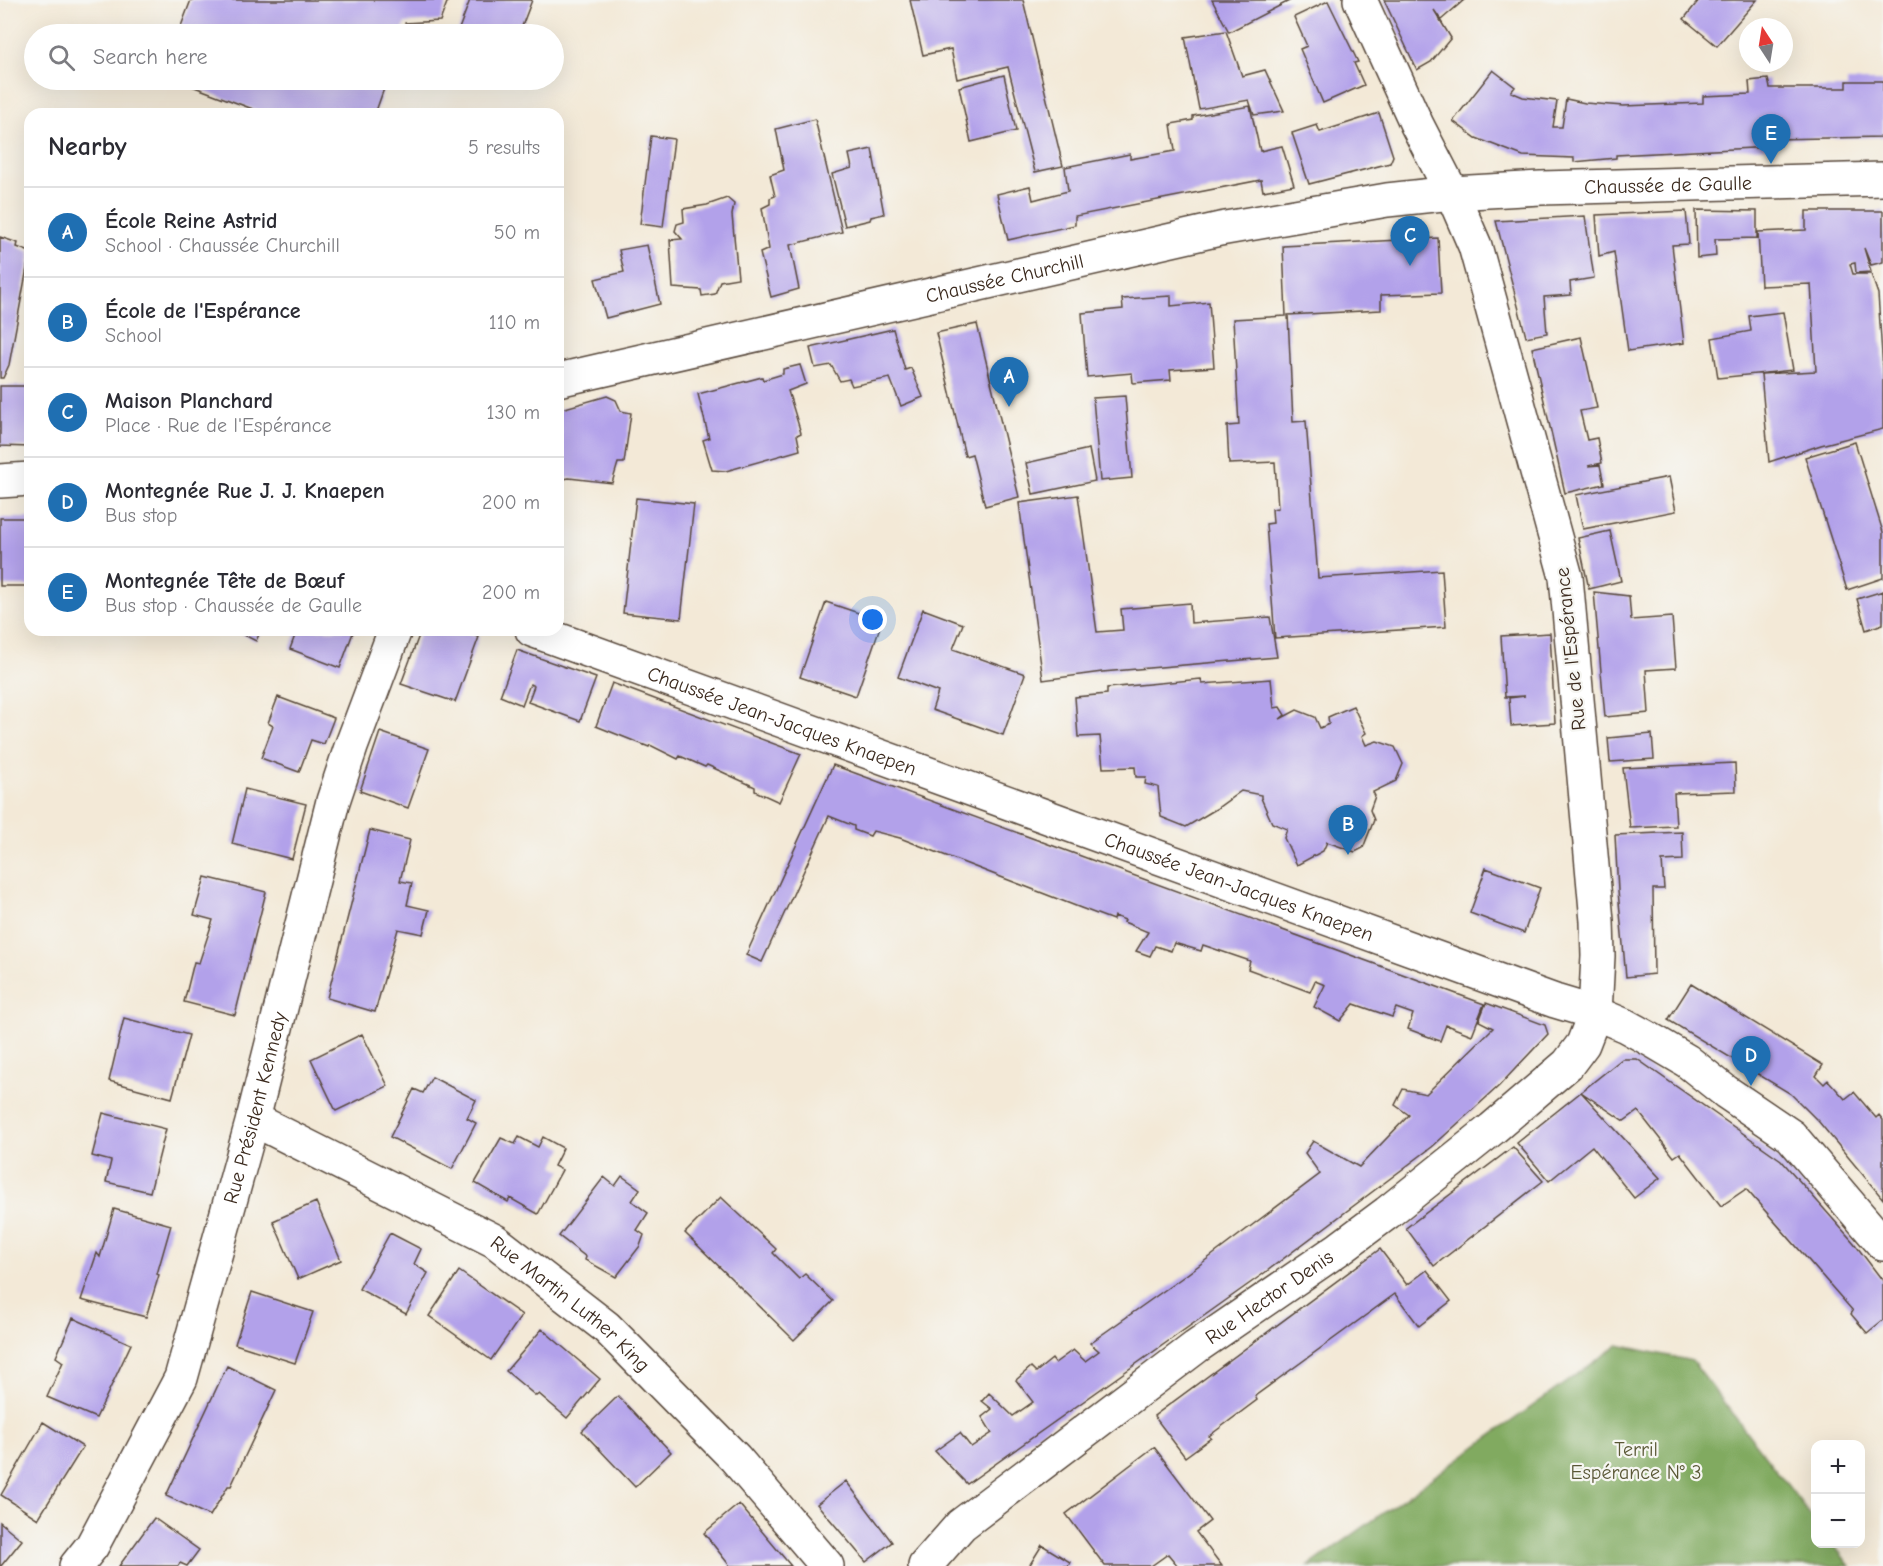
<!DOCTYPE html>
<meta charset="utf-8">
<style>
body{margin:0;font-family:"Comic Neue",sans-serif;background:#f7f7f7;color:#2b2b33}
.controls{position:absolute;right:18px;bottom:18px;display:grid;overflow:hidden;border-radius:12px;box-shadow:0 6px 24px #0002}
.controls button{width:54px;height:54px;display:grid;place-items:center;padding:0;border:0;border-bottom:2px solid #e1e1e2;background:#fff;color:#2b2b33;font:30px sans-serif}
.compass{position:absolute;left:1739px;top:18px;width:54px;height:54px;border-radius:50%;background:#fff;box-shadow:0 6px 24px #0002;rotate:348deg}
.you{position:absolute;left:873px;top:620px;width:21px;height:21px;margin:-15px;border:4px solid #fff;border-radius:50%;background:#1a73e8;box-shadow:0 0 0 9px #1a73e833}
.badge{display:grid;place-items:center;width:39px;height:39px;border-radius:50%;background:#1f6fb2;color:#fff;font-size:20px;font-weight:700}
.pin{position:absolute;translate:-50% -50px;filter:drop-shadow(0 2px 3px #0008)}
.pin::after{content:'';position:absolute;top:32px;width:21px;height:18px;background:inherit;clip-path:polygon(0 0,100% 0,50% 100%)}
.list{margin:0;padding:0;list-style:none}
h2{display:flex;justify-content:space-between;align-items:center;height:78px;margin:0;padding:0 24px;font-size:26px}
h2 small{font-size:20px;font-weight:400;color:#7c7c81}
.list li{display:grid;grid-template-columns:39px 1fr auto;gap:18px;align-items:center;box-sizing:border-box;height:90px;padding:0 24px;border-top:2px solid #e1e1e2}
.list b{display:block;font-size:22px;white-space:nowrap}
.list p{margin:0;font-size:20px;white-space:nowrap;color:#7c7c81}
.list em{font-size:20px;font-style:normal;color:#7c7c81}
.icon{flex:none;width:33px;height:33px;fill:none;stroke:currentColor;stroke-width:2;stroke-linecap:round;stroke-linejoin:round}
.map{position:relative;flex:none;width:1883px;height:1566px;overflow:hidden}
.search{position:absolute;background:#fff;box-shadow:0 6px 24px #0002;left:24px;top:24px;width:540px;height:66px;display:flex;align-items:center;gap:15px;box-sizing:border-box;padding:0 21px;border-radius:33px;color:#7c7c81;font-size:22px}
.panel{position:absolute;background:#fff;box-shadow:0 6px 24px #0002;left:24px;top:108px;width:540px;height:528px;border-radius:18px}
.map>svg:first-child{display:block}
.forest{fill:#81aa60;stroke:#5e6a3f;stroke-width:1.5}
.building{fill:#b2a1ea}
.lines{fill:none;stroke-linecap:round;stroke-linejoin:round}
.minor-casing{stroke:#57473a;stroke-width:36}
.major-casing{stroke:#57473a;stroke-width:36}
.minor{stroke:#fff;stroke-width:33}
.major{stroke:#fff;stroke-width:33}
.labels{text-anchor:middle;stroke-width:4.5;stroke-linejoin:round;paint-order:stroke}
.street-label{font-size:20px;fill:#3b2a1e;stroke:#f6f6f2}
.park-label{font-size:20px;fill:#5a5836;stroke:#f6f6f2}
</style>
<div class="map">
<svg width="1883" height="1566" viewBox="0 0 1883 1566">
<rect width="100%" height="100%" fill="#f6f6f2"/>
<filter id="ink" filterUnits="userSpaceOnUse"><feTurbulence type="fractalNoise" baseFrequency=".0167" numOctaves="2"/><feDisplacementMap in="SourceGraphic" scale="12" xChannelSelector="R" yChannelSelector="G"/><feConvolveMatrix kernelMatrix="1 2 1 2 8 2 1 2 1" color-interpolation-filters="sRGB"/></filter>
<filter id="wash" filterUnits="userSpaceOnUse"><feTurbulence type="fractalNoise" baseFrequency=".008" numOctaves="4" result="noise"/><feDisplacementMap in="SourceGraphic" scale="24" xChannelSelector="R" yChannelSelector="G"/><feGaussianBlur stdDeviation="1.35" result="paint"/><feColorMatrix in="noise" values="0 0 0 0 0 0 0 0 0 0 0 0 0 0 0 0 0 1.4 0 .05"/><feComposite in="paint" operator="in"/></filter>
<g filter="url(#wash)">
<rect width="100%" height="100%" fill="#f3e9d7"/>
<!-- forest -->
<path class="forest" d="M1618,1345L1692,1361L1815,1521L1816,1544H1833L1850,1566H1309Z"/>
<g id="blocks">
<!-- building -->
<path class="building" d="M191,0H448L440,21L405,23L402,34H178Z
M470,0H532L519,34H457Z
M910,0H1023L1063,166L1035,172L1008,67L957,79L951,49L923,55Z
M1212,0H1291L1229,32Z
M1384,0H1464L1441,20L1434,10L1451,38L1431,62L1417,70Z
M1699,0H1757L1717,46L1684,19Z
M1328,1L1358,62L1354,63L1364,85L1323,103L1300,49L1307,46L1294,17Z
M1226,31L1242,76L1265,70L1284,111L1254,115L1249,100L1199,109L1185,37Z
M1493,70L1515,87L1511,92L1523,97L1557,101L1553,127H1562L1566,99L1585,103L1623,106L1703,103V96L1750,94L1749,81L1768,79L1770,88H1847V81H1883V137L1771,139L1772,147L1616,155V158L1574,162V158L1523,156L1476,138L1453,121Z
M1004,75L1016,131L971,142L959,87Z
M176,80H387L375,114H266Z
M1250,106L1260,151L1282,146L1294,185L1263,191L1261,180L1075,216V225L1008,240L997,194L1030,186L1033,200L1068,191L1065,167L1130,154V159L1175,151L1171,124L1193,120V116Z
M1379,113L1393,156L1390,163L1309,184L1292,133L1317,125L1320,132Z
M815,119L842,232L790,245L799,289L771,297L760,253L769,249L762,208L770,204V198L775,196L770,175L784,170L776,129Z
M651,136L674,139L663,227L640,224Z
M872,149L884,214L871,217L870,220L845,226L832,174L852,168L849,154Z
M727,198L734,204L732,215L738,278L720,281L715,294L702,296L701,290L673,288L670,240L682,239L675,231L677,224L684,222L683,209L707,205Z
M1696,210L1757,211V238L1715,239L1716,256L1697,258Z
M1686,211L1689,244L1672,245L1684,343L1628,351L1614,252L1599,256L1596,215Z
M1806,211H1883V262L1871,265L1864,248L1871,272L1856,273L1855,263L1850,264L1853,274H1871L1878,294L1883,370V429L1821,445L1769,462L1761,374L1816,371L1811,284L1761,286L1758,232L1806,230Z
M1585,216L1594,278L1570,282L1571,295L1544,297L1547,333L1526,337L1496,221Z
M0,237L18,243L17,247L30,252L9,365L3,378H0Z
M1438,238L1441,293L1381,295V310L1288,315L1293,422L1306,421L1318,578L1442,570L1446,627L1275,638L1266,524L1273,523L1272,509L1278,508L1275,462L1229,464L1227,426L1239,425L1233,319L1286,316L1283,246Z
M647,245L660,304L606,318L595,279L624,272L619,250Z
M1171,296V306L1209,302L1214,367L1170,370L1171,380L1133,383L1132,373L1087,377L1082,313L1123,309L1122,299Z
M1783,312L1793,370L1718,378L1712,338L1751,331L1749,316Z
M977,324L1019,497L985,506L972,454L965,456L936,333Z
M893,329L905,370L911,368L923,397L901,406L890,378L852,386L849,379L840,381L831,365L815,368L810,348Z
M1581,337L1597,408L1580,411L1587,440L1597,438L1602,463L1588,466L1600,465L1604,484L1565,493L1532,348Z
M800,365L806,384L788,391L801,433L797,435L800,450L726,471L712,470L703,440L709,438L698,394L762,377L763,380L783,374V369Z
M0,386H30V447L0,446Z
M607,396L616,400L621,411L631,413L624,463H618L612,483L569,478L558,480V410Z
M1125,396L1132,478L1100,481L1093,398Z
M1855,442L1883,532V578L1847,590L1805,457Z
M1089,449L1095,481L1033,494L1026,463Z
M1669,477L1676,511L1583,529L1576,495Z
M1078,495L1097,632L1123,630L1121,609L1190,603L1191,623L1270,617L1277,657L1102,672L1043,680L1019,503Z
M636,498L694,504L681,619L623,613Z
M0,518H30V586H0Z
M1610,531L1621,581L1589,589L1578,538Z
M1883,591V624L1866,630L1857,599Z
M1594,592L1629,596L1631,620L1672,617L1676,668L1646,670L1649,713L1605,717Z
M826,602L882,621L856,696L800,677Z
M923,609L963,624L953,649L1025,674L1003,735L932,710L938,692L898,677Z
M239,630H261L256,641L238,632Z
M297,630H354L340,668L290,649Z
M421,630L435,632L436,630H460L479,637L455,702L401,684Z
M1550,633L1555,723L1511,726L1509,698L1525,696L1505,697L1501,636Z
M517,650L596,678L580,721L528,702L534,686L530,684L522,705L500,696Z
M1201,679L1202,684L1271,679L1274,708L1280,707L1285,715L1280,719L1297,710L1315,717L1320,728L1329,724L1328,717L1353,706L1366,733L1362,736L1366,745L1377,741L1395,747L1403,764L1396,781L1373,792L1375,796L1370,810L1374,820L1363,848L1355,852L1327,842L1323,851L1297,865L1284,838L1287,829L1272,823L1261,798V795L1241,791L1216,809L1186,827L1161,817L1158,787L1145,784L1146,777H1136L1135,767L1103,768L1100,736L1078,737L1075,697L1107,694V688Z
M612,683L801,754L779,802L755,791V787L707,765L705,767L680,756L678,759L650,745L649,747L596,726Z
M278,697L334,718L324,744L311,740L299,772L261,758L273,726L268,723Z
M380,732L429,749L408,808L360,791Z
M1652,734L1654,759L1610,762L1608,738Z
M1735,763L1736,791L1674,793L1676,826L1630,828L1623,768Z
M833,765L1484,1004L1472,1035L1446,1025L1440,1041L1408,1029L1413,1014L1396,1008L1392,1017L1354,1004L1340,1021L1314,1007L1325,985L1315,981L1310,992L1248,969L1250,961L1203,945L1201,951L1174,943L1171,951L1155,946L1150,956L1136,951L1148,932L1124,922L1125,920L1114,916L1113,920L1081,908L900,838L873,831L870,836L854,830V826L829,816L762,962L746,955Z
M245,789L306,804L292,859L232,844Z
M370,830L410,840L400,881L412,883L407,905L429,910L423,934L398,929L375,1012L327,998Z
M1682,832L1683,860L1662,861L1664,889H1653L1654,974L1626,977L1618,891L1615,835Z
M1486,868L1540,888L1524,933L1470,913Z
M205,877L266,892L235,1015L184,1002L194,962L199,963L213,920L194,915Z
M1691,984L1823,1065L1816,1076L1824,1084L1828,1080L1845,1099L1854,1092L1876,1118L1879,1115L1883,1120V1199L1819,1122L1791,1094L1668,1020Z
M1486,1003L1545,1025L1548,1034L1499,1086L1432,1147L1263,1274L967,1484L935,1451L960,1433L971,1447L992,1433L982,1417L992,1409L982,1401L989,1393L1013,1416L1033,1402L1016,1380L1031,1367L1036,1372L1052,1359L1055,1363L1073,1350L1085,1361L1099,1351L1090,1343L1186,1275L1320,1174L1305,1153L1313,1141L1359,1167L1409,1115L1395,1105L1403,1089L1426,1094L1493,1028L1479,1021Z
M124,1018L189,1035L172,1098L109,1081Z
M362,1034L388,1086L336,1111L311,1059Z
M1622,1059H1637L1781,1160L1854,1243L1883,1281V1320L1867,1333L1851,1314L1853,1311L1746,1189L1721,1206L1680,1153L1674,1157L1638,1111L1624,1121L1581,1092Z
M432,1077L476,1100L467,1118L476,1123L452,1169L390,1137L414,1089L423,1093Z
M1581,1092L1660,1178L1634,1198L1592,1146L1549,1181L1517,1143Z
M103,1113L166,1129L150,1192L106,1182L111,1161L92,1156Z
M519,1137L538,1147L543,1137L563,1148L554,1166L562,1170L538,1214L510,1198L508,1202L475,1183L501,1138L515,1144Z
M1513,1147L1543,1181L1434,1266L1406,1228Z
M622,1176L640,1189L632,1201L648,1213L637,1230L644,1235L640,1246L616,1277L585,1260L586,1257L559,1236L604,1177L615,1186Z
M721,1197L776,1249L773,1253L799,1279L805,1274L833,1301L794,1340L685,1233Z
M316,1202L341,1260L298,1279L273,1221Z
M114,1209L171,1225L157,1274L159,1275L146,1317L81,1300L97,1253L100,1257Z
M390,1233L421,1249L414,1264L428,1273L406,1314L359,1289Z
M1380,1249L1407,1285L1427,1270L1451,1301L1419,1326L1395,1294L1255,1396L1257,1400L1209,1436L1211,1438L1185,1457L1154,1416Z
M459,1271L522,1315L491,1360L429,1316Z
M252,1292L313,1312L295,1363L235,1344Z
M73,1318L131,1344L96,1418L47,1397L63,1362L56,1357Z
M542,1329L600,1379L567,1418L539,1394L536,1396L506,1371Z
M227,1366L276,1390L231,1486H228L210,1516L166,1496Z
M618,1396L671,1452L635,1487L582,1431Z
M43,1422L83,1447L38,1519L1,1495Z
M1154,1447L1210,1521L1196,1532L1222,1566H1178L1168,1554L1151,1566H1105L1066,1514Z
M846,1481L892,1542L866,1562L817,1504Z
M739,1504L791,1566H730L704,1533Z
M154,1518L199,1550L187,1566L180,1563L178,1566H119Z
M0,1522L22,1540L1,1566H0Z
M1042,1545L1070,1562L1068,1566H1029Z"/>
</g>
</g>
<g filter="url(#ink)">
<use href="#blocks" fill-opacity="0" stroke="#57473a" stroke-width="1.5"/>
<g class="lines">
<!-- minor casing -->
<g class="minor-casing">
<g id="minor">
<path id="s1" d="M532,630L1555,1001L1595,1013L1626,1026L1655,1042L1687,1061L1726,1092L1791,1136L1883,1244"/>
<path id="s2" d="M253,1119L495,1241L606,1327L735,1458L827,1566"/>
<path id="s3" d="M76,1566L92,1546L181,1378L253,1119L333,801L351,747L395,630"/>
<path id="s4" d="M925,1566L961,1525L1196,1347L1340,1248L1387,1213L1492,1129L1568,1064L1583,1044L1595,1013L1598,956L1597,921L1566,577L1475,246L1452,193"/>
</g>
</g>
<!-- major casing -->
<g class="major-casing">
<g id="major">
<path d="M1360,0L1417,125L1452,193"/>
<path id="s5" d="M558,380L1220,229L1387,200L1452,193L1541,188L1883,179"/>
<path d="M0,481L30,479"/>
</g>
</g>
<!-- minor -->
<use href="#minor" class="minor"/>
<!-- major -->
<use href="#major" class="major"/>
</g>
</g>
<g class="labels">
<!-- street labels -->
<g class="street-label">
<text dy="7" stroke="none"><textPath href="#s5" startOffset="1130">Chaussée de Gaulle</textPath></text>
<text dy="7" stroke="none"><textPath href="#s5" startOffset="458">Chaussée Churchill</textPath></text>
<text transform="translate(1570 649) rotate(-96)" y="7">Rue de l'Espérance</text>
<text dy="7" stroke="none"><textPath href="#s1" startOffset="266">Chaussée Jean-Jacques Knaepen</textPath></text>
<text dy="7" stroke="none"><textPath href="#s1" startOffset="752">Chaussée Jean-Jacques Knaepen</textPath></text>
<text dy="7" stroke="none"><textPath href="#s3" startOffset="496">Rue Président Kennedy</textPath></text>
<text dy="7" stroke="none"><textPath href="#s4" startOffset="438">Rue Hector Denis</textPath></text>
<text dy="7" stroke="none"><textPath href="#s2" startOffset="369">Rue Martin Luther King</textPath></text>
</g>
<!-- park labels -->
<g class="park-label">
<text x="1636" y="1456">Terril<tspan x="1636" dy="23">Espérance N° 3</tspan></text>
</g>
</g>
</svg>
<div class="controls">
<button>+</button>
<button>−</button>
</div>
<svg class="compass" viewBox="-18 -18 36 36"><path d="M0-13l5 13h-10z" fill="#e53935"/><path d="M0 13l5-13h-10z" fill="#7c7c81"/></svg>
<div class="you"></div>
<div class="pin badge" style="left:1009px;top:407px">A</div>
<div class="pin badge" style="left:1348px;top:855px">B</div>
<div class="pin badge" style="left:1410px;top:266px">C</div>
<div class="pin badge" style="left:1751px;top:1086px">D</div>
<div class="pin badge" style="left:1771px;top:164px">E</div>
<div class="search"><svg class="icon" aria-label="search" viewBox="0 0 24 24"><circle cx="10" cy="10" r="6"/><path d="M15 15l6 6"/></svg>Search here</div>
<section class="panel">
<h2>Nearby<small>5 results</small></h2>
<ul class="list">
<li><span class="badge">A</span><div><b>École Reine Astrid</b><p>School · Chaussée Churchill</p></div><em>50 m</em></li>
<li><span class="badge">B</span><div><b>École de l'Espérance</b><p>School</p></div><em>110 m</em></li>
<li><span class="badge">C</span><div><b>Maison Planchard</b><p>Place · Rue de l'Espérance</p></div><em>130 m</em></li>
<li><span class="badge">D</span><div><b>Montegnée Rue J. J. Knaepen</b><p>Bus stop</p></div><em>200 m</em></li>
<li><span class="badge">E</span><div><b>Montegnée Tête de Bœuf</b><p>Bus stop · Chaussée de Gaulle</p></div><em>200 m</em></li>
</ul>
</section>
</div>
